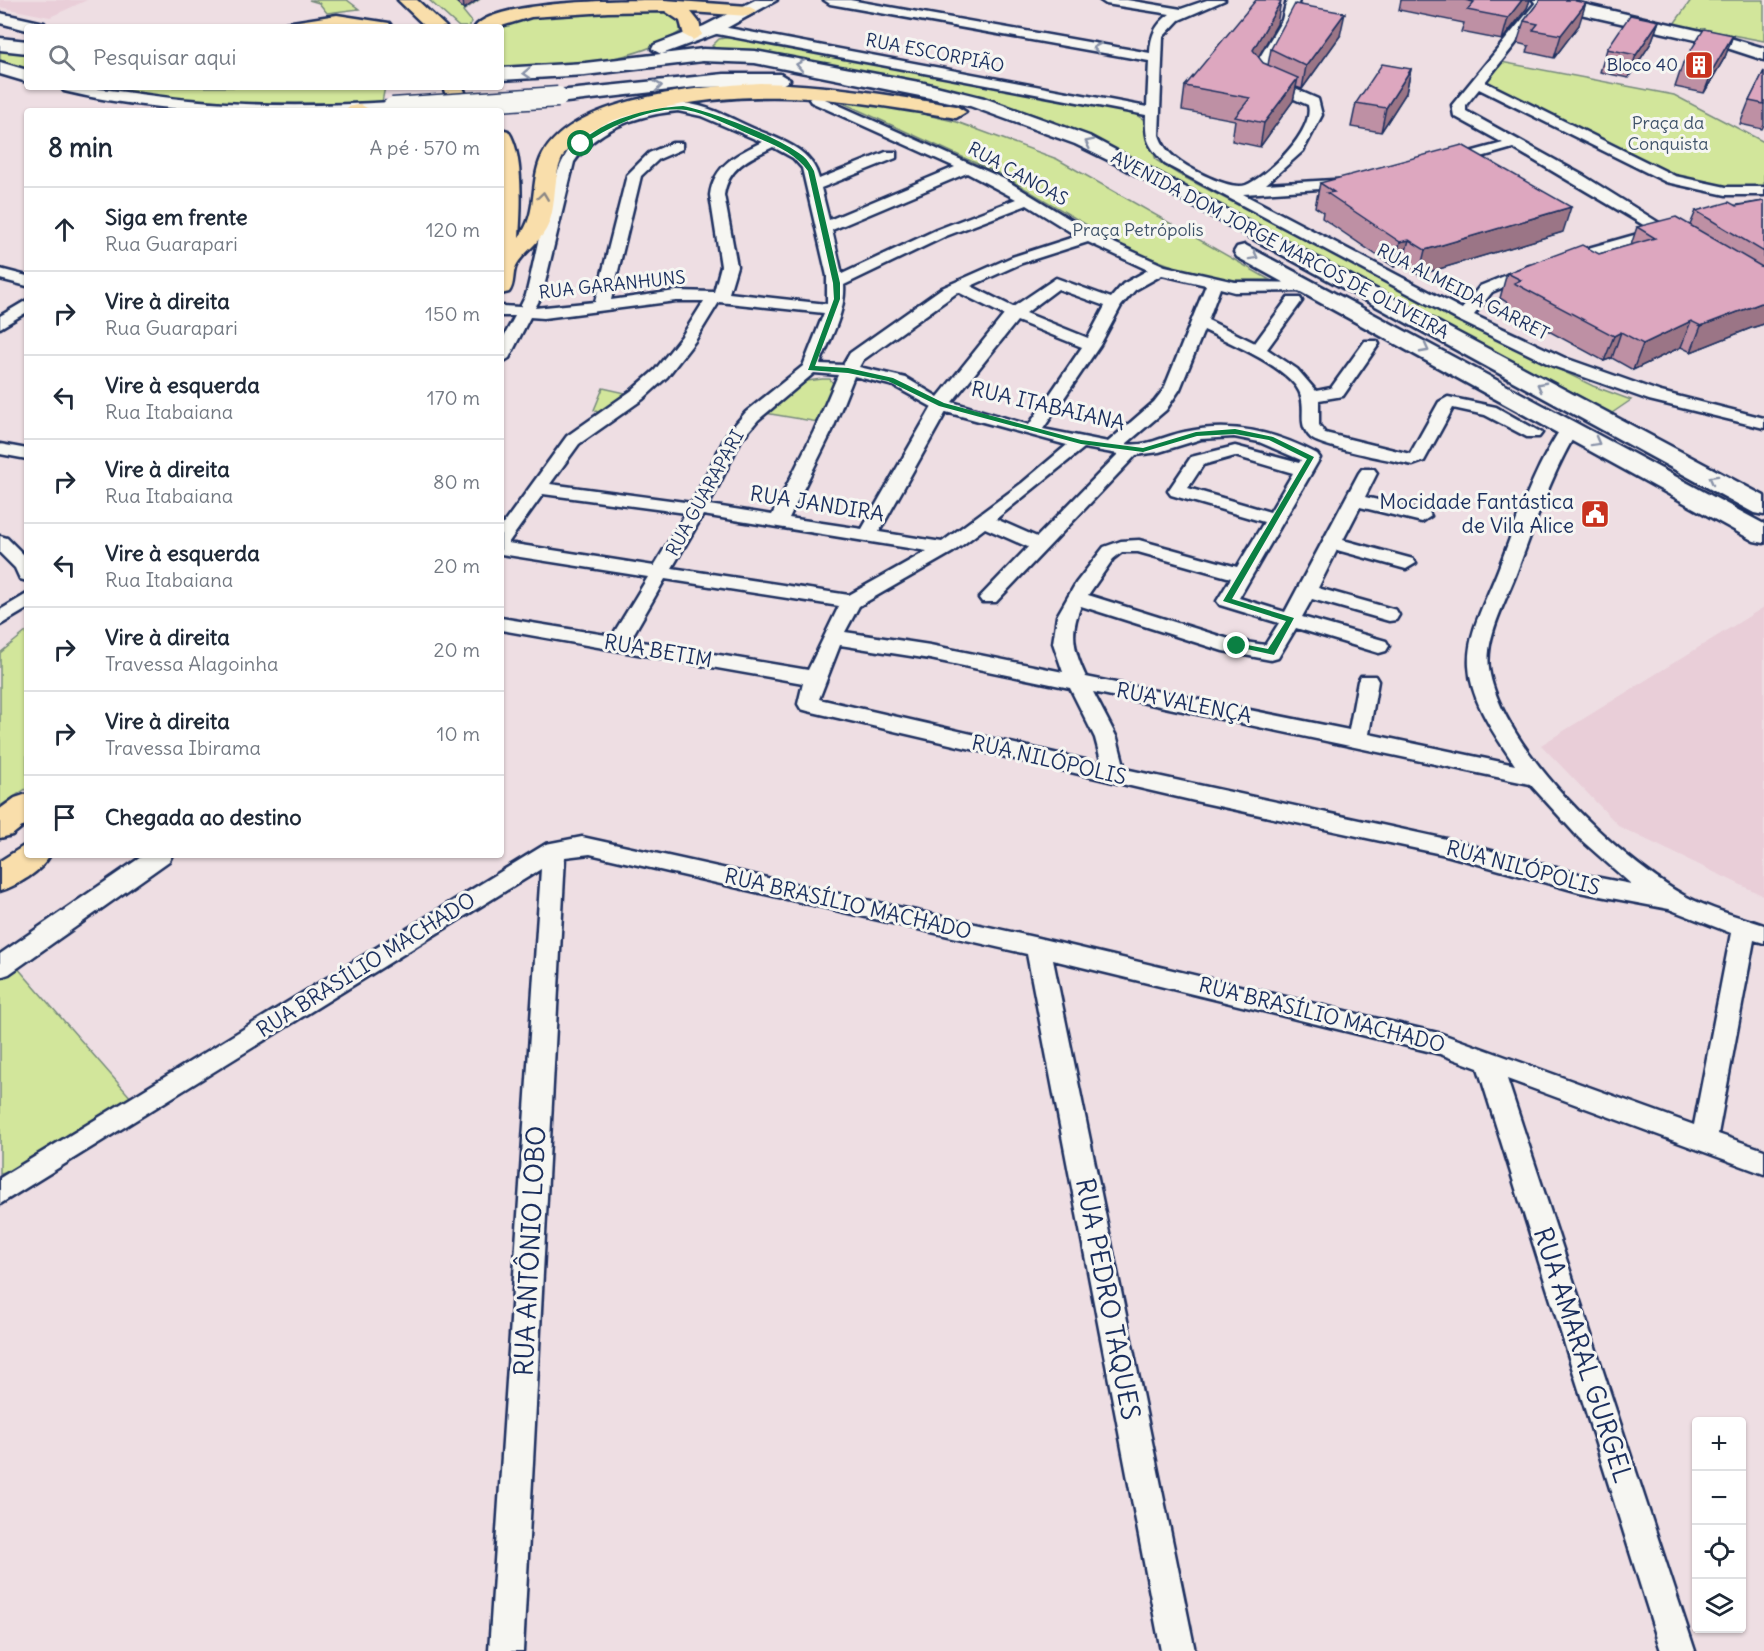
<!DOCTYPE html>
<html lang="pt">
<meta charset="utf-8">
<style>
body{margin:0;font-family:Delius,sans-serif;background:#f6f6f7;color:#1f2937}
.controls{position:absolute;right:18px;bottom:18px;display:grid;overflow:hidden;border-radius:6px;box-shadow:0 2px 4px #0004}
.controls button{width:54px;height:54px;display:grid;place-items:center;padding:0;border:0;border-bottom:2px solid #e0e1e3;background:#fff;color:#1f2937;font:30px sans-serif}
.stop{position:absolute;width:18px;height:18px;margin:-14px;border:4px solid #0b8043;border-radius:50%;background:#fff}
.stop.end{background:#0b8043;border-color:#fff;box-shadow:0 2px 6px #0008}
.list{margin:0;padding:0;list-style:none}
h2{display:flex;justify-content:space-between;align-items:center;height:78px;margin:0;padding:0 24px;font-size:26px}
h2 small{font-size:20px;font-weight:400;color:#747a83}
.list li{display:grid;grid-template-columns:39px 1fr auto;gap:18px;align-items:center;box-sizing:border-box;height:84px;padding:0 24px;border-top:2px solid #e0e1e3}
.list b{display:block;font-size:22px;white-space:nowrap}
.list p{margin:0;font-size:20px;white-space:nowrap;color:#747a83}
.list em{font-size:20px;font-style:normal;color:#747a83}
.icon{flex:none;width:33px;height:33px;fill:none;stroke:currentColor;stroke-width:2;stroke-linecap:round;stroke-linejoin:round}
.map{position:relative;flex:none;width:1764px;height:1651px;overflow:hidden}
.search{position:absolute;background:#fff;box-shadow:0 2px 4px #0004;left:24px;top:24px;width:480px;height:66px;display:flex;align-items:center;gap:15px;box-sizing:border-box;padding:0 21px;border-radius:6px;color:#747a83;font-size:22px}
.panel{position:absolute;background:#fff;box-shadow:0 2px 4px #0004;left:24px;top:108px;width:480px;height:750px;border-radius:6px}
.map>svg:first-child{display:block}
.built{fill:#e9ced8}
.green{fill:#d2e69b;stroke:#768a7c;stroke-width:1.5}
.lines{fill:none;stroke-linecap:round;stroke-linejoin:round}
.street-casing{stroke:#1b2f5e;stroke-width:5}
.secondary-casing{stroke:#1b2f5e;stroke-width:5}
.highway-casing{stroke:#1b2f5e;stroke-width:5}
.street{fill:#f6f6f2;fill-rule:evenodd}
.secondary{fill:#f6f6f2;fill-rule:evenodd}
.highway{fill:#f9deab;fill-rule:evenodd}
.secondary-bridge-casing{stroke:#1b2f5e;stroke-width:23;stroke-linecap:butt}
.secondary-bridge{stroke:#f6f6f2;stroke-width:20}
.wall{fill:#be90a4;stroke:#1b2f5e;stroke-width:1.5}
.shaded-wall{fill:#9b7586;stroke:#1b2f5e;stroke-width:1.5}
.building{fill:#dda7bf;stroke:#1b2f5e;stroke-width:1.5}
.oneway{stroke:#8892a8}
.oneway2{stroke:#8a8684}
.route{fill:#0b8043}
.labels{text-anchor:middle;stroke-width:6;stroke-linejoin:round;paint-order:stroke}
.far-street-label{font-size:18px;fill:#1b2f5e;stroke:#f6f6f2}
.far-poi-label{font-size:18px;fill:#1b2f5e;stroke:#f6f6f2;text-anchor:end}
.far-park-label{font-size:18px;fill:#40546a;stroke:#f6f6f2}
.street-label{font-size:21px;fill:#1b2f5e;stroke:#f6f6f2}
.poi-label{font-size:21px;fill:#1b2f5e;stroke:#f6f6f2;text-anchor:end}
.near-street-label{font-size:26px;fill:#1b2f5e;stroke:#f6f6f2}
</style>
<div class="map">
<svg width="1764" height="1651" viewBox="0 0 1764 1651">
<rect width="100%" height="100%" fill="#eedee3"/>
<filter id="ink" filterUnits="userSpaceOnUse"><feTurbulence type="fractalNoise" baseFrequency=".0167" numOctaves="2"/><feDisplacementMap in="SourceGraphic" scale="12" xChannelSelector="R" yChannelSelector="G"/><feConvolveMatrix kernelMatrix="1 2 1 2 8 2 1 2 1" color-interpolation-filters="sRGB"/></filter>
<g filter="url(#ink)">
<!-- built -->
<path class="built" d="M0,0H87L50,17L0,7Z
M1764,607V896L1620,827L1541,745Z"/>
<!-- green -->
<path class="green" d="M309,0H347L359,9L327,13L319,3Z
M429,0H479L463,11L472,22L468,27H459Z
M1691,0H1764V41L1674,24Z
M647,8L670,13L680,22V32C626,67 564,64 501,68V27H499L508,17Z
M731,37L1133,113L1143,119L1156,160L1178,174L1463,322L1593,386L1631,400L1612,413L1067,126C974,91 877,74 779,57C762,53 725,55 712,46L719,39Z
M0,49L27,52V69L0,60Z
M1501,62L1674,95L1764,142V188H1724L1676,177L1488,84L1487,81Z
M95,87H385L382,102C286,109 190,104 95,87Z
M823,94L868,101L957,122L1057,159L1270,280H1222L1189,272L1129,250L1002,175Z
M822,379H830L835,386L818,422L765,413L807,381Z
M603,388L630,394L599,413L594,410Z
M27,631V788L0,806V653Z
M16,966L132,1099L11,1172L0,1174V978Z"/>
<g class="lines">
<!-- street casing -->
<g class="street-casing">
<path id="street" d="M824,0H850L1150,53C1151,35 1155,25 1170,14L1106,4L1100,0H1127L1181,9L1207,0H1225L1179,20L1163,37L1159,135C1162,144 1167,151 1174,157C1187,168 1230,191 1246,185C1268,176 1315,130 1308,105L1260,84L1251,72L1282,20L1287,0H1299L1294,20L1264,72L1270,78L1318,99L1322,115L1303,151L1266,184L1350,179L1357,183L1350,187L1243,194L1462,309L1480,286L1529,266H1539L1542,269L1539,272L1492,292L1474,315L1565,358L1661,392L1764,418V428L1649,400L1553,366L1458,320L1165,164C1148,145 1145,141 1146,115L712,33L706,29L712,25L1147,107L1149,61L830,4Z
M1541,0L1547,4L1485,82L1675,176L1726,187H1764V195H1726L1666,182L1479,89L1466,105V111L1584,176L1685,239L1677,244L1662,236L1565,264L1557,259L1560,256L1652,230L1513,148L1449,166L1444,165V159L1503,143L1454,116L1452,105L1537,1Z
M816,95L1004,179L1094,234L1165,266L1235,282L1314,283L1316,286L1308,291L1235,292L1220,288L1208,320L1255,343L1288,298H1300L1302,301L1267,349L1297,369L1316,391L1331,388L1365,341H1377L1379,344L1343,396L1319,400V425L1325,433L1410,454L1439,402L1448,397L1496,407L1542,433L1539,437H1527L1485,415L1453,408L1424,461L1413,465C1396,461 1320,447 1311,438C1297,424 1306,413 1301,396C1294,369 1228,342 1204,330L1180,389L1166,410L1126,444C1148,447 1164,436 1184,432C1232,421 1275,432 1317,454L1320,458L1239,598L1285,612L1359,473L1362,469H1374L1377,473L1365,497L1429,512L1431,516L1422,522L1360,507L1343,540L1413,559L1416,563L1406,569L1337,550L1318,588L1396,610L1399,615L1396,620L1389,621L1312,599L1302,617L1386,641L1389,646L1386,651L1379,653L1296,628L1278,658L1271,660L1223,651L1081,606C1069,632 1074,652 1086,677L1349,730L1358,681L1361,676H1375L1378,681L1369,734L1515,765C1496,736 1471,703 1469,666C1467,633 1486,601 1498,570C1517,521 1533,469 1564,424L1570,423L1579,428C1551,474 1535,524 1516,574C1505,603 1485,637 1489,669C1501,747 1617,858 1683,895C1709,909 1737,916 1764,925V943L1754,940L1718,1134L1764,1150V1174L1507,1079L1695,1651H1661L1478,1068L1440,1054L1053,960L1195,1651H1161L1027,954L590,854L565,857L523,1651H489L541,869L0,1204V1178L546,844L582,837L1038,938L1442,1034L1694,1125L1731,933L1669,909L1579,892L1446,855L1195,801L808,711L801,709L798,704L803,683L501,630V618L612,636L648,577L501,554V527L567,436L631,391L655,370L682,336L704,301H676L544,318L530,317L509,358L501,363V342L515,316H501V306L520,307L526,295C536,258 550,165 576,141C601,116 655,99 690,104C715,108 739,123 762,132C786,142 812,151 819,179L886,152H896V158L821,188L829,220L955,167L811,102L809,99ZM678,111L701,116L762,142C737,154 714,165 710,195L721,266L714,292L676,291L611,300L641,176L659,159L682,149V143H672L649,153L627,175L595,302L535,308L542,295L574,162C597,128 638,115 678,111ZM773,147L793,158L802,168L827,276V304L729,293L737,266L724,195C728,167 750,158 773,147ZM967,173L1016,199L936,230L842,274L832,230ZM1027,205L1077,236L1012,257L942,288L850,353L843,365L820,364C830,339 846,311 844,285L946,236ZM1088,242L1148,270L1123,284L1111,298L1056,278L1013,307L971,286L1022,263ZM1162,275L1206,285L1164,389L1154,402L1108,442L1043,429L1100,345L1121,306L1135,290ZM1058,289L1105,306L1088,338L1026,313ZM958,292L1004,315L938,397L906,378L859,367L863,360ZM719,302L824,313L803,366L746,412L727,434L692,503L550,484L579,444L643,399L667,377L695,341ZM1017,321L1082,347L1029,425L952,402ZM814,373L838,375L814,431L772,515L709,505L741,440L758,420ZM854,376L894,386L932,407L862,529L789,518L832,431ZM946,412L1067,445L1022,483L942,542L879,532ZM1234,437L1259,442L1301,460L1299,463L1235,446L1191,457L1168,491L1171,495L1264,522L1237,567L1139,540L1121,541L1104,547L1076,583L1057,616L1053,643L1063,672L930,645L845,632L859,606L953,552L985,528L1028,547L979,598L982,602H996L1136,455L1159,452L1201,439ZM1084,448L1118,454L1037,537L996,519ZM1235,456L1293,473L1270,512L1188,488L1203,465ZM543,494L686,513L654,566L508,543ZM703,515L927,551L849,595L672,568ZM1122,552H1138L1231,578L1217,601L1220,605L1279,623L1265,645L1232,640L1088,595L1113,559ZM665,579L839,606L808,670L630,640ZM840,645L930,659L1070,688L1095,738L1102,764L819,699ZM1093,692L1530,784L1579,838L1631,884L1579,874L1446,839L1125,769L1117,738Z
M0,269L27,276V286L0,279Z
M27,300V312L0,328V316Z
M0,444L27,449V459L0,454Z
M0,536L7,538L27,558V581L20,579L15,568L0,553Z
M27,594V609L0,625V610Z
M144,855H172L169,861L9,974L0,977V954Z"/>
</g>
<!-- secondary casing -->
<g class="secondary-casing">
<path id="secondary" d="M755,0H777L716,34L662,54L703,49L755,51L924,83L984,98L1089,136L1764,496V515L1754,513L1118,165L1075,144L970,106L755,63L703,61L585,75L501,80V68L585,63L661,54L652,49L654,45L704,26Z
M1533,0H1565L1723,36L1764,48V60L1718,45L1536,4Z
M0,13L44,23L47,27H27V30L0,23Z
M0,38L27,41V53L0,50Z
M0,62L27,70V82L0,74Z
M724,74H780L790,80L780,86L696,87L558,103L548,97L558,91Z
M61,87C105,87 146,96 189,100C257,107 324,106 392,102L402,108L400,111C287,111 174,118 64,91Z
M1245,245L1764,524V543L1754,541L1237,257L1234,252L1237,247Z"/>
</g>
<!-- highway casing -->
<g class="highway-casing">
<path id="highway" d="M398,0H417L446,27H426Z
M664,0L748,6L757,11L748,16L691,12L699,22L702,35L693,40L684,35L680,21L665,11L608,12L531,17L498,27H475C494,0 630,0 664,0Z
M337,15L389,23L392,27H283L286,23Z
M759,83C826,84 890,95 956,106L966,112L956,118C847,99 759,85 649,111C621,117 587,126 568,149C551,169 558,200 549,223C542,242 523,252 516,266C512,274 515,284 509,292L501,294V129L508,131C524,153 521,210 519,237C539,213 529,180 543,154C575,97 700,87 759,83Z
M443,87H463L472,111H452Z
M360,104L370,110L345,111L348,107Z
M27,794V823L12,835L0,838V809L15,798Z
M27,844V855H50C41,872 18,885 0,891V861Z"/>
</g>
<!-- street -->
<use href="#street" class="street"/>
<!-- secondary -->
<use href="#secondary" class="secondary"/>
<!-- highway -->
<use href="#highway" class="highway"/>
<!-- secondary-bridge casing -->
<g class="secondary-bridge-casing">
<path id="secondary-bridge" d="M392,108L558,97"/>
</g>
<!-- secondary-bridge -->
<use href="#secondary-bridge" class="secondary-bridge"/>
</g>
<!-- wall -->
<path class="wall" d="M454,0H477L464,9Z
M1401,0H1530L1527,8L1502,40L1461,32L1464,23L1399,10Z
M1540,0H1579V25L1554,58L1527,52L1529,46L1517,43L1524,21Z
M1659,21L1651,43L1628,78L1600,72L1607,49Z
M1277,24L1258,57L1263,63L1268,65L1271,49L1340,36L1302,89L1296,87L1293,101L1260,147L1232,141L1235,120L1182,110L1185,86Z
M1733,35L1725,57L1704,93L1675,87L1683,63Z
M1411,69L1406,93L1381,132L1351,127L1356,103Z
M1764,71V125L1762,129L1740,124L1749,101Z
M1320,183L1563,232L1419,275L1402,265L1394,267L1322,218L1323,212L1315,207Z
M1764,201V324L1751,328L1691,352L1681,347L1633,370L1612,358L1604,361L1506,308L1508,303L1500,298L1507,273L1599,254L1631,245L1637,227L1690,225L1696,211Z"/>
<!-- shaded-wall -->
<path class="shaded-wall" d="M463,0H477L464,9Z
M1522,0H1530L1527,8L1502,40L1508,18Z
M1281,1L1277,24L1249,73L1253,50Z
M1586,3L1579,25L1554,58L1561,35Z
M1345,13L1340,36L1302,89L1306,66Z
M1659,21L1651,43L1628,78L1636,55Z
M1733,35L1725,57L1704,93L1713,69Z
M1411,69L1406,93L1381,132L1386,108Z
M1298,78L1293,101L1260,147L1264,123Z
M1571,207L1563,232L1419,275L1425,250Z
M1409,240L1402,265L1394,267L1400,242Z
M1764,302V324L1751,328L1691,352L1701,326Z
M1691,321L1681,347L1633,370L1643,344Z
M1621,332L1612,358L1604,361L1614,336Z"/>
<!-- building -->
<path class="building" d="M1256,0H1275L1281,1L1253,50L1263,63L1298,78L1264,123L1235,117L1250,98L1185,86Z
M1464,0H1522L1508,18L1467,10L1474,2Z
M1540,0H1577L1576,1L1586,3L1561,35L1533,30L1538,24L1524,21Z
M1295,4L1345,13L1306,66L1271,49Z
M1630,15L1659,21L1636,55L1607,49Z
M1704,29L1733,35L1713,69L1683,63Z
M1382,64L1411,69L1386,108L1356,103Z
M1764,71V104L1749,101Z
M1462,145L1571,207L1425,250L1409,240L1400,242L1327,193L1334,192L1320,183Z
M1764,201V252L1696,211L1729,202L1736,206Z
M1676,217L1764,268V302L1701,326L1691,321L1643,344L1621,332L1614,336L1514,283L1521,280L1507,273L1582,245L1599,254L1655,238L1637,227Z"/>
<!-- one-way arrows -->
<defs><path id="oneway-chevron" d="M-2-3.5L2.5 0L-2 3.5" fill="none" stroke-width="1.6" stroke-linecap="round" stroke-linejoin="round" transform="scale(1.5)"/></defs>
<g class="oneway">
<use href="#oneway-chevron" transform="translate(1097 48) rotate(-170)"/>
<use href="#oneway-chevron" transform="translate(800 65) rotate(-169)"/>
<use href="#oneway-chevron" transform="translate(527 73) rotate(177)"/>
<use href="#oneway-chevron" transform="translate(658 86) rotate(-7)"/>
<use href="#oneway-chevron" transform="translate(1089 143) rotate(-154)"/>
<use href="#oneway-chevron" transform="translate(1254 256) rotate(29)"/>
<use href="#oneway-chevron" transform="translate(1425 349) rotate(28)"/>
<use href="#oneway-chevron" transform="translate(1541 386) rotate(-152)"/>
<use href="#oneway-chevron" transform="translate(1596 442) rotate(29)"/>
<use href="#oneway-chevron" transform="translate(1713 479) rotate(-151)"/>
</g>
<use class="oneway2" href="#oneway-chevron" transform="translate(543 196) rotate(-82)"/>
</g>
<!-- route -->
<path class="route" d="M683,106C714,112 778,137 803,156C808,160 811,166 814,171L840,283V299L815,366L848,368L893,378L944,403L1081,440L1143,448L1196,432L1235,429L1273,437L1314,457L1232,599L1294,618L1274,655L1233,646L1237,643L1268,649L1286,621L1223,601L1307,459L1269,440L1235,434L1197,436L1143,452L1081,444L939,406L888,381L848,373L808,370L834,299L833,283L808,171C795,152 772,144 751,135C730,126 708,114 686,110C655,105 607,127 583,145L578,144C605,119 647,108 683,106Z"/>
<!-- icons -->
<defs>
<g id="building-square" transform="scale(1.5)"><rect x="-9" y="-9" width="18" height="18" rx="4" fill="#c8321e" stroke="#f6f6f2"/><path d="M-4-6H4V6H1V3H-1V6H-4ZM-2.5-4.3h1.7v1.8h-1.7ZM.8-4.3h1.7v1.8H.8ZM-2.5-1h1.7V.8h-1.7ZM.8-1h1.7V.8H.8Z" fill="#fff"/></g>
<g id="civic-square" transform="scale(1.5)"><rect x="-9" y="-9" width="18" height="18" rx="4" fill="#c8321e" stroke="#f6f6f2"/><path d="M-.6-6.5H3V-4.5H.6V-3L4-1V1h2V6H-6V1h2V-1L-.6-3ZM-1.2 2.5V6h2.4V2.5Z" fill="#fff"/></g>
</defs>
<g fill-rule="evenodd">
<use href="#building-square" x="1699" y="65"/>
<use href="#civic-square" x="1595" y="514"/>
</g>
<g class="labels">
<!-- far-street labels -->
<g class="far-street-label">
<text transform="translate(935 53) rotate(11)" y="6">RUA ESCORPIÃO</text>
<text transform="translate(1018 174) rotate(29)" y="6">RUA CANOAS</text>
<text transform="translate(1280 245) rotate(28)" y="6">AVENIDA DOM JORGE MARCOS DE OLIVEIRA</text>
<text transform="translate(612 285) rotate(-6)" y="6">RUA GARANHUNS</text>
<text transform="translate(1463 292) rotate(27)" y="6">RUA ALMEIDA GARRET</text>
<text transform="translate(705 493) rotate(-61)" y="6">RUA GUARAPARI</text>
</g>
<!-- far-poi labels -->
<g class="far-poi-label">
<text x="1678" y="71">Bloco 40</text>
</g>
<!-- far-park labels -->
<g class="far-park-label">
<text x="1668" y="129">Praça da<tspan x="1668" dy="21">Conquista</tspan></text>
<text x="1138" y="236">Praça Petrópolis</text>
</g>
<!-- street labels -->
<g class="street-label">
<text transform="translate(1048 406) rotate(13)" y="7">RUA ITABAIANA</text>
<text transform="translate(817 504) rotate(9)" y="7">RUA JANDIRA</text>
<text transform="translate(658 651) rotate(10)" y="7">RUA BETIM</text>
<text transform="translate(1184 703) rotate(11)" y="7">RUA VALENÇA</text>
<text transform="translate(1049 760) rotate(13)" y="7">RUA NILÓPOLIS</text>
<text transform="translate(1523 868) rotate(15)" y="7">RUA NILÓPOLIS</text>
<text transform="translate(848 904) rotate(13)" y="7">RUA BRASÍLIO MACHADO</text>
<text transform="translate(366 965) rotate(-32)" y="7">RUA BRASÍLIO MACHADO</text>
<text transform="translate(1322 1015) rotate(14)" y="7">RUA BRASÍLIO MACHADO</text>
</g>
<!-- poi labels -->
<g class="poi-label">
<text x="1574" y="509">Mocidade Fantástica<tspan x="1574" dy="24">de Vila Alice</tspan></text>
</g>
<!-- near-street labels -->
<g class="near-street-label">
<text transform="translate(530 1251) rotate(-87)" y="9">RUA ANTÔNIO LOBO</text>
<text transform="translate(1108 1299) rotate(79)" y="9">RUA PEDRO TAQUES</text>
<text transform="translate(1583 1355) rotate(72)" y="9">RUA AMARAL GURGEL</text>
</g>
</g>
</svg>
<div class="controls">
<button>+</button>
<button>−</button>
<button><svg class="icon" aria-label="locate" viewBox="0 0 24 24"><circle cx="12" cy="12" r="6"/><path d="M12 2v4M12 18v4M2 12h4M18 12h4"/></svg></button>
<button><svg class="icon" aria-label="layers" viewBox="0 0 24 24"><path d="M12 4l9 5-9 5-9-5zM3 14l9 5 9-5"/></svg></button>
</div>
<div class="stop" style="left:581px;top:144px"></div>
<div class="stop end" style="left:1237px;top:646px"></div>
<div class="search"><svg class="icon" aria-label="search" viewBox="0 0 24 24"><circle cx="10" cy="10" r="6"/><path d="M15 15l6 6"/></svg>Pesquisar aqui</div>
<section class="panel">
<h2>8 min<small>A pé · 570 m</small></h2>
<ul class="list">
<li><svg class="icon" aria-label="ahead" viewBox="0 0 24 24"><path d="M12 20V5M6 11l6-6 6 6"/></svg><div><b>Siga em frente</b><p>Rua Guarapari</p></div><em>120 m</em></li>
<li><svg class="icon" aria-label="right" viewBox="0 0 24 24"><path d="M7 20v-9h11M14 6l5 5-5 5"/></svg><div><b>Vire à direita</b><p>Rua Guarapari</p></div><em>150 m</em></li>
<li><svg class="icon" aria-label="left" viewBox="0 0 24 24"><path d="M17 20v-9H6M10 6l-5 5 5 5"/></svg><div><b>Vire à esquerda</b><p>Rua Itabaiana</p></div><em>170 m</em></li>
<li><svg class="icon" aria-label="right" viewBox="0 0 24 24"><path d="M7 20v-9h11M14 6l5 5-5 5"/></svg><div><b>Vire à direita</b><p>Rua Itabaiana</p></div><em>80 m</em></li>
<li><svg class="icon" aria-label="left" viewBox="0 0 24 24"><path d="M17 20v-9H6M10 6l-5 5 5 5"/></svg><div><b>Vire à esquerda</b><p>Rua Itabaiana</p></div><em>20 m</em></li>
<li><svg class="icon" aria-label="right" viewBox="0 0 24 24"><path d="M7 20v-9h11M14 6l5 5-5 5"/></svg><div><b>Vire à direita</b><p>Travessa Alagoinha</p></div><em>20 m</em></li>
<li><svg class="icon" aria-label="right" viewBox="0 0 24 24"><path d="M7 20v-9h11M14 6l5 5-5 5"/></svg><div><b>Vire à direita</b><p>Travessa Ibirama</p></div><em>10 m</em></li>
<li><svg class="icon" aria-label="arrive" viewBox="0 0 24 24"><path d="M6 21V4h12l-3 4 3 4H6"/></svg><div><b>Chegada ao destino</b></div></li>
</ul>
</section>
</div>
